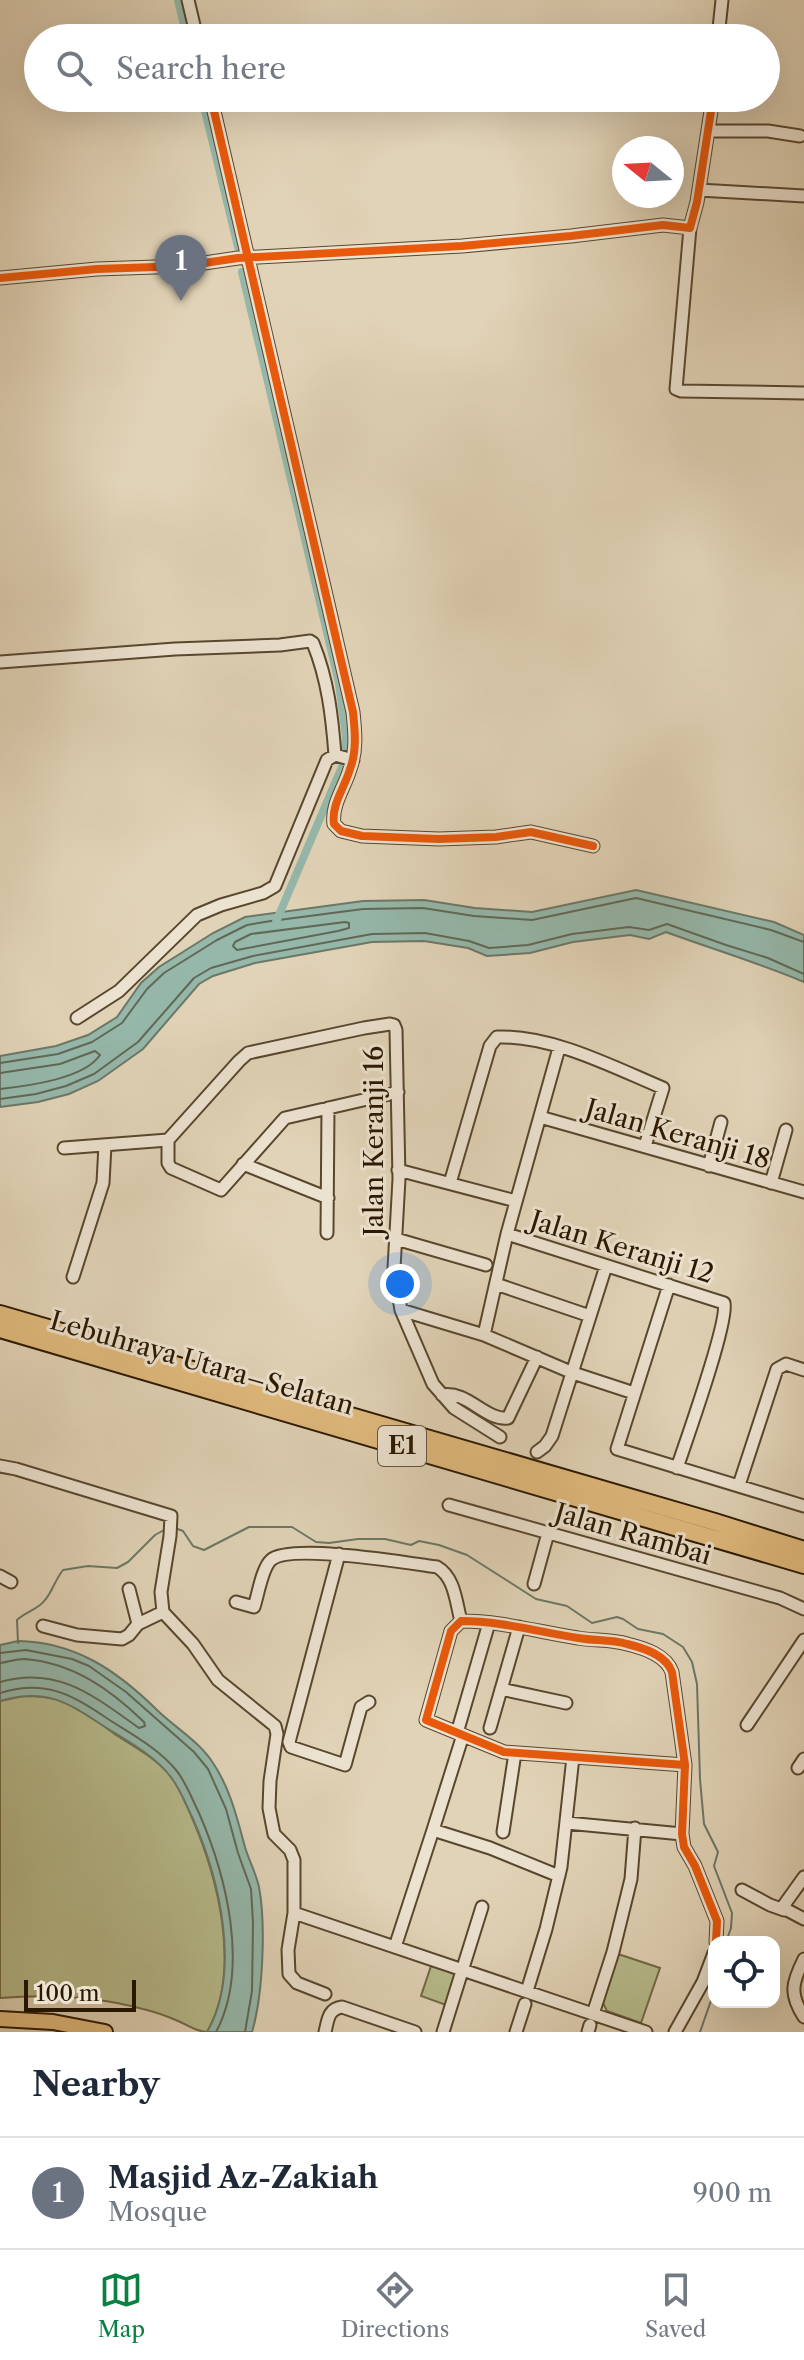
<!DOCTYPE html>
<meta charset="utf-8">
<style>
body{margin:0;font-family:"Libre Caslon Text",serif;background:#f6f6f7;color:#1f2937}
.controls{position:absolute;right:24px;bottom:24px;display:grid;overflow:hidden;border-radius:16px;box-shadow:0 8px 32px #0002}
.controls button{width:72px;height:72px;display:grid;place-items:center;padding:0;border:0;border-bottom:2px solid #e0e1e3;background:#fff;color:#1f2937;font:40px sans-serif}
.compass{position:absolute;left:612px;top:136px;width:72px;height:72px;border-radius:50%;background:#fff;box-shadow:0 8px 32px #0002;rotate:288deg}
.scale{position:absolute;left:24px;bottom:20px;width:112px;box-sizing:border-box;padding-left:8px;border:4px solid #2b1800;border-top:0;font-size:22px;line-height:28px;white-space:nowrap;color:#2b1800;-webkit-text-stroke:6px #ece2d0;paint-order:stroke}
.you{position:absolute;left:400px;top:1284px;width:28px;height:28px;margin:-20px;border:6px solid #fff;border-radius:50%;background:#1a73e8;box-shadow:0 0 0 12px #1a73e833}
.badge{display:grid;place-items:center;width:52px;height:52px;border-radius:50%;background:#0b8043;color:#fff;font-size:26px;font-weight:700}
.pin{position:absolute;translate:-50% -66px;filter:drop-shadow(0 2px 4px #0008)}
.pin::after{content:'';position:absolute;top:42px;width:28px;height:24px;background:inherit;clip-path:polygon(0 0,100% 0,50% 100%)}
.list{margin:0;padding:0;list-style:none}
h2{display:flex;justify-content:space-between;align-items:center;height:104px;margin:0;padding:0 32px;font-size:34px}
h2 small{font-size:26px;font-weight:400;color:#747a83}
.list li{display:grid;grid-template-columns:52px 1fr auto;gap:24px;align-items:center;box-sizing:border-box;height:112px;padding:0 32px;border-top:2px solid #e0e1e3}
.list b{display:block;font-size:30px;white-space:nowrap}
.list p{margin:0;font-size:26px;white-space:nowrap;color:#747a83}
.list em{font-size:26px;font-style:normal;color:#747a83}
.icon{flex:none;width:44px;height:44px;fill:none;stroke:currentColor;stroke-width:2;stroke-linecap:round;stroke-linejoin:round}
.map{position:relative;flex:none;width:804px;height:2032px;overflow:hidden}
.search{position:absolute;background:#fff;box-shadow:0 8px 32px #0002;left:24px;right:24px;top:24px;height:88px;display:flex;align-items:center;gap:20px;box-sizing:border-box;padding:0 28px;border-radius:44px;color:#747a83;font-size:30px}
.sheet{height:216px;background:#fff}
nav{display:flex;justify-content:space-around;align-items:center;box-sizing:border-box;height:112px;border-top:2px solid #e0e1e3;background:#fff;font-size:22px;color:#747a83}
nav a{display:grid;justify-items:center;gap:4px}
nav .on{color:#0b8043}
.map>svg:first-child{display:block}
.green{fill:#b7bb8c;stroke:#716a46;stroke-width:2}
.water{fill:#95b8ab;stroke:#6b7867;stroke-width:2}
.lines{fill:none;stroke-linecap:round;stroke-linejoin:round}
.shore{stroke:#606856;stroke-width:2}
.stream{stroke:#6b7867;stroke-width:2}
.canal{stroke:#95b8ab;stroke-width:8}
.minor-casing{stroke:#58472e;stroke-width:15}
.major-casing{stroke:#2b1800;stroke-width:18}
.highway-casing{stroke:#2b1800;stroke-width:20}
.minor{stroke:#ece2d0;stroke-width:11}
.major{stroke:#e0ba7c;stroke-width:14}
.highway{stroke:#e0ba7c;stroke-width:16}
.cycleway-casing{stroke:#ece2d0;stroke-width:13}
.cycleway{stroke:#e8590c;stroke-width:8}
.labels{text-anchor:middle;stroke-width:6;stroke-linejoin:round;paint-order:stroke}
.shield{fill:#ece2d0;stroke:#65553e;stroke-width:2}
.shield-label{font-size:24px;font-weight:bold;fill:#2b1800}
.street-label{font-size:26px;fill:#2b1800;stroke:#ece2d0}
</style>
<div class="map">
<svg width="804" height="2032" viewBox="0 0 804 2032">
<rect width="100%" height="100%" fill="#e1d3b7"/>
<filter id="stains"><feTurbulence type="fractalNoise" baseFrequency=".0025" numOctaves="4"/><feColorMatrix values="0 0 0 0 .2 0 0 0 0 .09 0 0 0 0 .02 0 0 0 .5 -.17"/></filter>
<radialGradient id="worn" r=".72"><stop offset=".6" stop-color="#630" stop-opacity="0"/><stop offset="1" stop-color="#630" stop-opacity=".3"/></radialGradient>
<!-- green -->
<path class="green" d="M23,1696C35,1696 47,1696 59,1700C80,1707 98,1722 116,1735C135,1747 155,1758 170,1775C179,1786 184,1800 190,1813C217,1874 243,1970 207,2032C196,2032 188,2025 178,2021C167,2016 155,2012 143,2009C96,1996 48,1994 0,1998V1701Z
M618,1954L660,1968L641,2023L607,2011L603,2003Z
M432,1963L457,1971L446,2005L421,1996Z"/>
<!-- water -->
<path class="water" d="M636,890L774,922L804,935V982C759,963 712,949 666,932L649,939L630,935L573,942L530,953L487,956L468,948L424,941L372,942L255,963L213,976L199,984L143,1049L98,1081L69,1094L38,1102L0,1107V1056L56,1046L88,1035L117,1017L141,983L159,967L213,933L245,917L363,901L424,900L475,908L532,912Z
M18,1641C75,1642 116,1670 156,1709C174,1727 199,1741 213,1763C230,1788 237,1818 245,1847C249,1861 256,1873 259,1887C266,1925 263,1995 252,2032H207C242,1972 219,1878 193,1819C186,1805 180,1788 170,1776C153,1754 125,1740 102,1725C66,1701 44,1688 0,1701V1645Z"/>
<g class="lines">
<!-- shore -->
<path class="shore" d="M345,922L349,923V928L338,931L237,950L233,946L235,942L251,934Z
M0,1063L58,1054L92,1042L122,1023L147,989L164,973L217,940L247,925L271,921L363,909L423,908L474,916L532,920L636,898L771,930L804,942
M0,1073L60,1064L95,1051L100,1055C84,1079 27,1086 0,1089
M0,1099L36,1094L66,1086L94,1074L138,1042L194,978L211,968L253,956L372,934L425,933L469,941L489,948L528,945L572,934L629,927L649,930L667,924L726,945L768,958L804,974
M0,1653L26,1650L72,1659L89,1666L126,1692L194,1752L208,1769L226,1809L238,1853L251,1889L253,1923L252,1991L245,2032
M0,1663C8,1662 16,1659 25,1659C73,1663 110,1689 144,1722L145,1726L139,1728C95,1697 58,1665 0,1682
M0,1693C45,1679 71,1694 108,1719C131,1734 158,1748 176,1770C186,1782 192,1799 199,1813C226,1875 250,1968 216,2032"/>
<!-- stream -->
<path class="stream" d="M175,1528L183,1531L193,1546L204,1550L249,1527H292L316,1542L329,1543L358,1539H385L411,1545L419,1541L439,1545L467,1555L536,1599L567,1606L592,1623L617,1617L623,1619L638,1629L663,1634L683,1647L692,1662L697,1684L700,1779L704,1824L718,1852L714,1866L732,1913L731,1928L726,1942
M18,1643L17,1620C25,1612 39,1609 45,1600C52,1592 55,1580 63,1570L88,1566L117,1568L128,1562L155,1535L164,1530
M700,2032L714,1992"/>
<!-- canal -->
<path class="canal" d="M178,0L187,38
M202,98L238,247
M242,272L339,683L346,737L344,762L276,922"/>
<!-- minor casing -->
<g class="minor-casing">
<path id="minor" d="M188,0L197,38
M718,38L722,0
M211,98L353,712C355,731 357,751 350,769C345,787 331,805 334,824L341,831L362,836L439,839L496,837L531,832L593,846
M708,131H768L800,136
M699,190L804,196
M690,228L676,389L681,391L804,393
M0,278L97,269L184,266L238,258L462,246L571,236L663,225L690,228L697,202L713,98
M0,662L175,649L280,645L310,641L313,643C328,680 332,716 335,755
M77,1018L119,991L197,915L221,905L263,893L275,886L327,760L335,755L353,760
M540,1117L804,1192
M168,1140L239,1061L248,1053L364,1028L390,1024L394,1025L396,1030L399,1179L394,1268L401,1310L433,1384L454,1408L500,1437
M168,1140V1163L171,1168L221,1190L285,1118L398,1092
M64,1148L168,1140
M243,1164L328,1198
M709,1166L721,1122
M398,1170L516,1201
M450,1183L490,1046L497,1037C552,1035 613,1067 663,1088L645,1146
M771,1183L786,1130
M327,1233L328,1108
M507,1234L724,1303C729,1321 686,1441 677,1468
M396,1239L486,1265
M73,1277L103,1183L105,1145
M496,1284L590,1316
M669,1285L617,1449L804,1506
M401,1310L484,1335L573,1373L634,1393
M484,1335L507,1234L559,1048
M442,1395C467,1390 486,1421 508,1418L537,1357
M537,1452L545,1446L552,1436L606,1266
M0,1466L16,1469L171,1516L170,1536L161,1592L163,1612L193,1644L218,1680L275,1726L277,1734L270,1781L269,1808L274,1834L290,1850L294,1860V1913L288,1950L289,1974L297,1983L325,1994
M739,1485L777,1369L786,1364L804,1370
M449,1505L780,1598L804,1609
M339,1554L289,1742L291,1747L345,1765L361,1707L369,1702
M0,1576L11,1582
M534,1584L548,1533
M129,1589L138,1624
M236,1602L254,1607C258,1595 262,1568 271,1560C290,1543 408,1563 437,1567C455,1577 456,1603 461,1621
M43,1626L77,1635L122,1639L129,1635L138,1624L163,1612
M501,1689L566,1703
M747,1725L804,1640
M490,1728L519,1627
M457,1733L489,1623
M463,1735L433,1830L490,1848L559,1876
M685,1765L504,1752L426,1720L451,1631L461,1621C501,1621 539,1632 578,1638C594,1641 611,1639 627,1644C644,1648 666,1655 672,1672L685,1765L682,1834L684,1847L695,1866L717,1921L716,1942
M798,1768L804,1759
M567,1823L682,1834
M503,1832L515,1753
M804,1877L784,1905L787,1910L804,1919
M742,1890L770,1905L784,1910L785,1908
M294,1913L646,2032
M395,1947L433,1830
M804,1959C792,1983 789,1994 804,2017
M527,1991L546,1929L561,1867L573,1757
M593,2014L613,1952L631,1879L635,1828
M325,2032C328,2020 328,2009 342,2007L415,2032
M443,2032L482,1907
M516,2032L525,2004
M588,2032L590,2025
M675,2032L703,1982L714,1953"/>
</g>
<!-- major casing -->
<g class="major-casing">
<path id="major" d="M0,2019L53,2022L105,2032"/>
</g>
<!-- highway casing -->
<g class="highway-casing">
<path id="highway" d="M0,1314L715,1522L804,1550
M0,1329L804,1565"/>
</g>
<!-- minor -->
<use href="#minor" class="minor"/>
<!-- major -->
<use href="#major" class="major"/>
<!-- highway -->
<use href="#highway" class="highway"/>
<!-- cycleway casing -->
<g class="cycleway-casing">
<path id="cycleway" d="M211,98L353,712C355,731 357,751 350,769C345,787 331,805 334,824L341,831L362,836L439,839L496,837L531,832L593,846
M0,278L97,269L184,266L238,258L462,246L571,236L663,225L690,228L697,202L713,98
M685,1765L504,1752L426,1720L451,1631L461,1621C501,1621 539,1632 578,1638C594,1641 611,1639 627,1644C644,1648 666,1655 672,1672L685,1765L682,1834L684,1847L695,1866L717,1921L716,1942"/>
</g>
<!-- cycleway -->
<use href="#cycleway" class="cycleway"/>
</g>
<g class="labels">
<!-- shield labels -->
<rect class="shield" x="378" y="1426" width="48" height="40" rx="6"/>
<g class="shield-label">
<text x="402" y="1454">E1</text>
</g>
<!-- street labels -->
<g class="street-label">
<text transform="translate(678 1134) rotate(16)" y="9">Jalan Keranji 18</text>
<text transform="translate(374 1141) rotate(-90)" y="9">Jalan Keranji 16</text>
<text transform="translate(622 1247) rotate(17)" y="9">Jalan Keranji 12</text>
<text transform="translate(202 1363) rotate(16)" y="9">Lebuhraya Utara–Selatan</text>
<text transform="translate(633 1534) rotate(16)" y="9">Jalan Rambai</text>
</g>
</g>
<rect width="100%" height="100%" filter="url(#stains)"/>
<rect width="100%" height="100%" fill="url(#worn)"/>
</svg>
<div class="controls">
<button><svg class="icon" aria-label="locate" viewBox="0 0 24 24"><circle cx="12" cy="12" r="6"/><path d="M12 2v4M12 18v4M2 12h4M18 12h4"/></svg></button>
</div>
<svg class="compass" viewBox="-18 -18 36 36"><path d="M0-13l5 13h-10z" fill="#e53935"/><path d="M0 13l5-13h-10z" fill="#747a83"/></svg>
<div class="scale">100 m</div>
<div class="you"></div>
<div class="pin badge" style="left:181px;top:301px;background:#6b7280">1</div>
<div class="search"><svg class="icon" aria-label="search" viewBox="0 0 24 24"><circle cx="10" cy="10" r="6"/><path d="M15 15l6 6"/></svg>Search here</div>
</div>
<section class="sheet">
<h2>Nearby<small></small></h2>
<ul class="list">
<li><span class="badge" style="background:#6b7280">1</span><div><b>Masjid Az-Zakiah</b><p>Mosque</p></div><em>900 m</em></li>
</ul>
</section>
<nav>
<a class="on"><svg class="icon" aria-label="map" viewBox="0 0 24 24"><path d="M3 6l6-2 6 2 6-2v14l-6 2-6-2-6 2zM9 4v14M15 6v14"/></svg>Map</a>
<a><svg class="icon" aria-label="directions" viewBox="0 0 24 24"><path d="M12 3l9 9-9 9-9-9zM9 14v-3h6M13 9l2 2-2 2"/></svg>Directions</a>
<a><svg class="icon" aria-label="saved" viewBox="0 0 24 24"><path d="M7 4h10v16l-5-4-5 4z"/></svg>Saved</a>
</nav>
